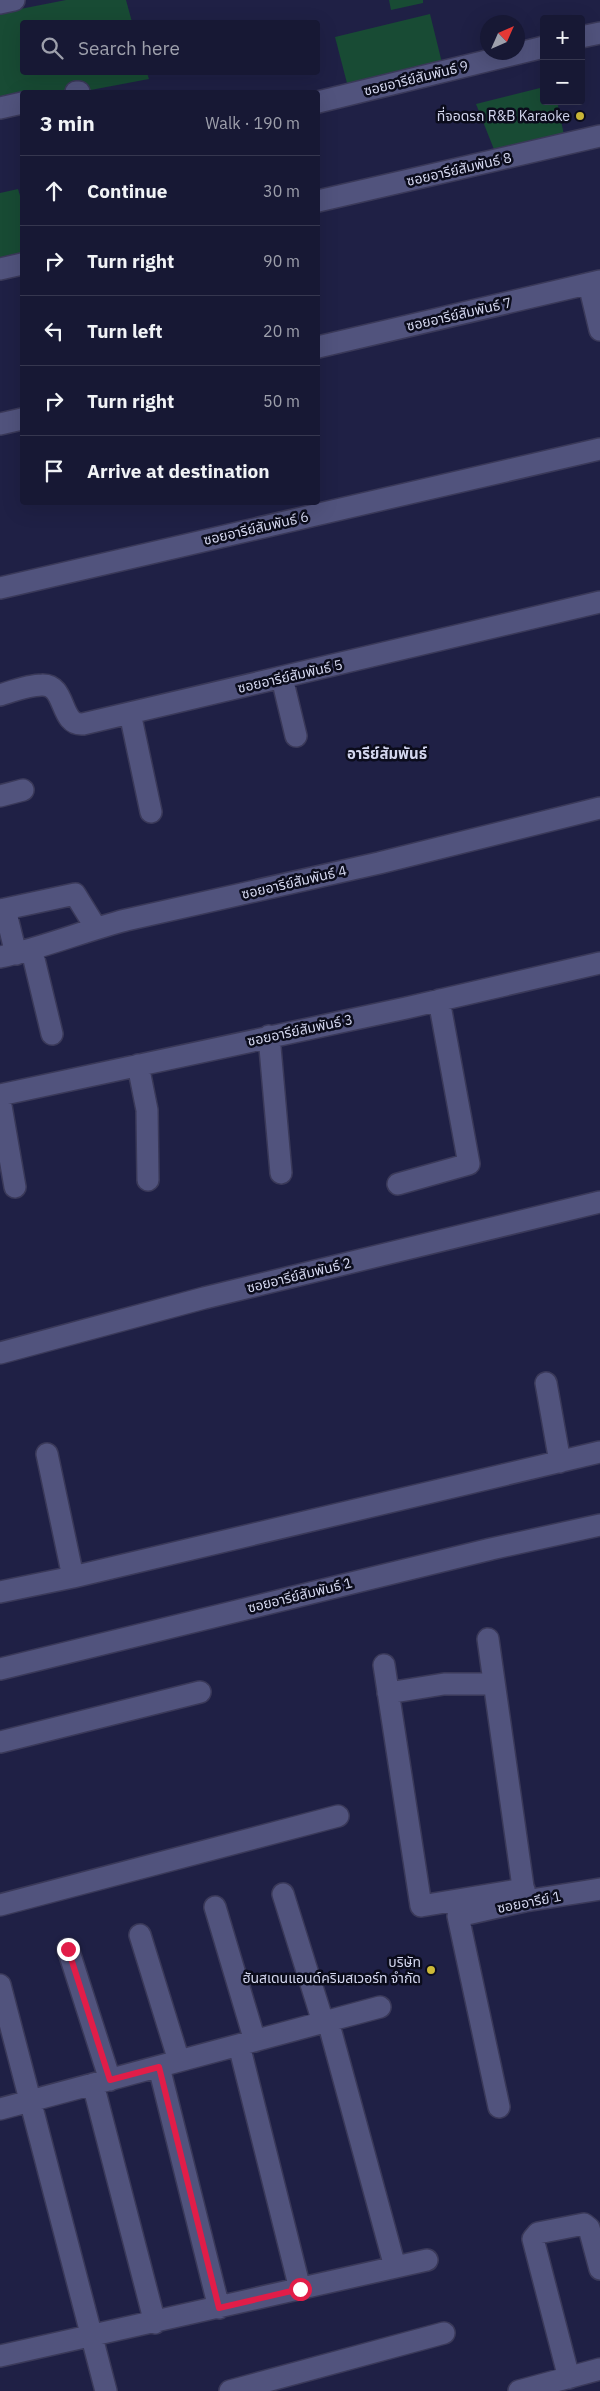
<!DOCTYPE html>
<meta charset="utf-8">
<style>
body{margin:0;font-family:"IBM Plex Sans","Noto Sans Thai",sans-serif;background:#20213c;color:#f1f3f6}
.controls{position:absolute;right:15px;top:15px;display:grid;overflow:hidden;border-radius:5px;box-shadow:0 5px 20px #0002}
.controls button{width:45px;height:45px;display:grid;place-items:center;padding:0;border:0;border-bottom:1px solid #36374f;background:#171834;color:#f1f3f6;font:25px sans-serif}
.compass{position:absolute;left:480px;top:15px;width:45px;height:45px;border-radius:50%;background:#171834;box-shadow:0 5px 20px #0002;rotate:45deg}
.stop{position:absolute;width:15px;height:15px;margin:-11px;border:4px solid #e11d48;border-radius:50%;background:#fff}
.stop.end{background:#e11d48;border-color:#fff;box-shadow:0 1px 5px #0008}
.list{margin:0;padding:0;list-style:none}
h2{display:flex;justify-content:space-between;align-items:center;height:65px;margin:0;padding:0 20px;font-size:21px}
h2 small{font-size:16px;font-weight:400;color:#9ea0ac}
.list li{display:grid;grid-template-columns:32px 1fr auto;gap:15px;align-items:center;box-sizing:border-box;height:70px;padding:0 20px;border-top:1px solid #36374f}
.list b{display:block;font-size:19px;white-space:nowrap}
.list em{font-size:16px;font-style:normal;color:#9ea0ac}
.icon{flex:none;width:28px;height:28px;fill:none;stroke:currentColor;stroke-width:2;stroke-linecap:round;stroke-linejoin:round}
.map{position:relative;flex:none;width:600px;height:2391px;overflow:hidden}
.search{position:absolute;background:#171834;box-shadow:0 5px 20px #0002;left:20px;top:20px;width:300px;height:55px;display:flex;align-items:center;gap:12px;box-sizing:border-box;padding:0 18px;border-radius:5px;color:#9ea0ac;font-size:19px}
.panel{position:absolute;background:#171834;box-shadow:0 5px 20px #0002;left:20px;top:90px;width:300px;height:415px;border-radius:5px}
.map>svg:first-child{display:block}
.green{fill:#184b34}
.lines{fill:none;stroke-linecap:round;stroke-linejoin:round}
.street-casing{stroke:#3a3959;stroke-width:24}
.street{stroke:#51537d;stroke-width:21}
.route{stroke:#e11d48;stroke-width:6}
.poi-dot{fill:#cdb938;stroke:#0b0c1c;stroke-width:2}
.labels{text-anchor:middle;stroke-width:5;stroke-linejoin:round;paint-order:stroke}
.street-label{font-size:14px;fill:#d3d6ee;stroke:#0b0c1c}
.poi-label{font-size:14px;fill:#d3d6ee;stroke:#0b0c1c;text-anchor:end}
.neighbourhood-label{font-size:15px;font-weight:bold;fill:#d3d6ee;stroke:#0b0c1c}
</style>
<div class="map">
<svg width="600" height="2391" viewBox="0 0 600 2391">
<rect width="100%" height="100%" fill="#1f2045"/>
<!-- green -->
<path class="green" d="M66,0H126L132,22H22V72L147,73L149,79L80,92H22V104L0,108V13Z
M389,0H423V3L391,10Z
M430,14L443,67L348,87L335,37Z
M544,87V101H557L565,140L497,157L476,104Z
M18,189L22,202V257L0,262V193Z"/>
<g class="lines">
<!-- street casing -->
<g class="street-casing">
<path id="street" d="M0,3L14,0
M581,37L600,33
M76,92H79
M318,102L544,47
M0,108L22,103
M318,201L600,136
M0,269L22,264
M589,284L600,330
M318,347L600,281
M0,424L22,419
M0,588L600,449
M282,678L296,736
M0,695C13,691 29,685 42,685C67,684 59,726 83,724L600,602
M130,713L151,812
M0,796L23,790
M5,909L75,894L96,928
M0,910L5,909L16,954
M32,951L52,1034
M0,957C43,948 83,931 126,920L379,863L600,808
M269,1036L281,1173
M138,1065L147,1110L148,1180
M0,1095L406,1008L600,963
M0,1100L15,1187
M398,1184L469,1164L439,1000
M0,1353L204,1298L600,1202
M546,1383L560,1462
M47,1454L73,1577
M0,1592L73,1577L600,1452
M488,1639L525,1901
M384,1665L421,1906L524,1889
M0,1669L491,1549L600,1525
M388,1693L444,1684H494
M0,1742L200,1692
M283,1894L323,2022
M0,1905L338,1816
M215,1907L255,2041
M140,1935L179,2061
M68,1949L110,2080
M0,1985L106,2391
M328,2021L395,2267
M239,2045L300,2289
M159,2067L219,2308
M93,2084L155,2323
M499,2107L458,1916L525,1901L600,1889
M0,2109L380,2007
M0,2356L427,2260
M569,2378L533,2239L538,2233L584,2224L589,2228L600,2269
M230,2391L444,2333
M519,2391L600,2369"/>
</g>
<!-- street -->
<use href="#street" class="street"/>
</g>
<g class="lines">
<!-- route -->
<path class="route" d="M68,1949L110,2080L159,2067L219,2308L300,2289"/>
</g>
<!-- markers -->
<g class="poi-dot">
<circle cx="580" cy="116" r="5"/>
<circle cx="431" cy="1970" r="5"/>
</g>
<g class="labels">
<!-- street labels -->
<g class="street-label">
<text transform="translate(416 78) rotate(-14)" y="5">ซอยอารีย์สัมพันธ์ 9</text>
<text transform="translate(459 169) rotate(-13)" y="5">ซอยอารีย์สัมพันธ์ 8</text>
<text transform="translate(459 314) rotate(-13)" y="5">ซอยอารีย์สัมพันธ์ 7</text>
<text transform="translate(256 528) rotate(-13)" y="5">ซอยอารีย์สัมพันธ์ 6</text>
<text transform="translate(290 676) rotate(-13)" y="5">ซอยอารีย์สัมพันธ์ 5</text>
<text transform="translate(294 882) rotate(-13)" y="5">ซอยอารีย์สัมพันธ์ 4</text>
<text transform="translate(300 1030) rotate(-12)" y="5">ซอยอารีย์สัมพันธ์ 3</text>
<text transform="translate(299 1275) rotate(-14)" y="5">ซอยอารีย์สัมพันธ์ 2</text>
<text transform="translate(300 1595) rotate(-14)" y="5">ซอยอารีย์สัมพันธ์ 1</text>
<text transform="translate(529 1902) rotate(-11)" y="5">ซอยอารีย์ 1</text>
</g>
<!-- poi labels -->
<g class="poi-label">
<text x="570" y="121">ที่จอดรถ R&amp;B Karaoke</text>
<text x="421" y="1967">บริษัท<tspan x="421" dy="16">ฮันสเดนแอนด์คริมสเวอร์ท จำกัด</tspan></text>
</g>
<!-- neighbourhood labels -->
<g class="neighbourhood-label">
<text x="387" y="759">อารีย์สัมพันธ์</text>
</g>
</g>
</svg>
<div class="controls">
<button>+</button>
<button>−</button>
</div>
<svg class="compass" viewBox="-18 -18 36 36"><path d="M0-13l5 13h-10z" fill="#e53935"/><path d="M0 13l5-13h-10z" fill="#9ea0ac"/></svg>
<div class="stop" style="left:300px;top:2289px"></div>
<div class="stop end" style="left:68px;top:1949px"></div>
<div class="search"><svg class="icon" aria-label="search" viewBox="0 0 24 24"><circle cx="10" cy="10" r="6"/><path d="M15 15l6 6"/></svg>Search here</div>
<section class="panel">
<h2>3 min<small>Walk · 190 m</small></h2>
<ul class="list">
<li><svg class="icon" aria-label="ahead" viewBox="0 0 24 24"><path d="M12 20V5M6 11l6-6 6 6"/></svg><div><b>Continue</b></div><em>30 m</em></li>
<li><svg class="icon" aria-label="right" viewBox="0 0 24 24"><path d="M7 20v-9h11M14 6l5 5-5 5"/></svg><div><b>Turn right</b></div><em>90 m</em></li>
<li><svg class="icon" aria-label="left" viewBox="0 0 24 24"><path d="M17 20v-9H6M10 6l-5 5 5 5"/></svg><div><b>Turn left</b></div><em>20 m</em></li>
<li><svg class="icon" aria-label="right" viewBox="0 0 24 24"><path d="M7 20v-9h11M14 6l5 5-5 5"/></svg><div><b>Turn right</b></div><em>50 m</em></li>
<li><svg class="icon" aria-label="arrive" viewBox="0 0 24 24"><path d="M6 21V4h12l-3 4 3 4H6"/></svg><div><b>Arrive at destination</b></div></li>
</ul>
</section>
</div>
